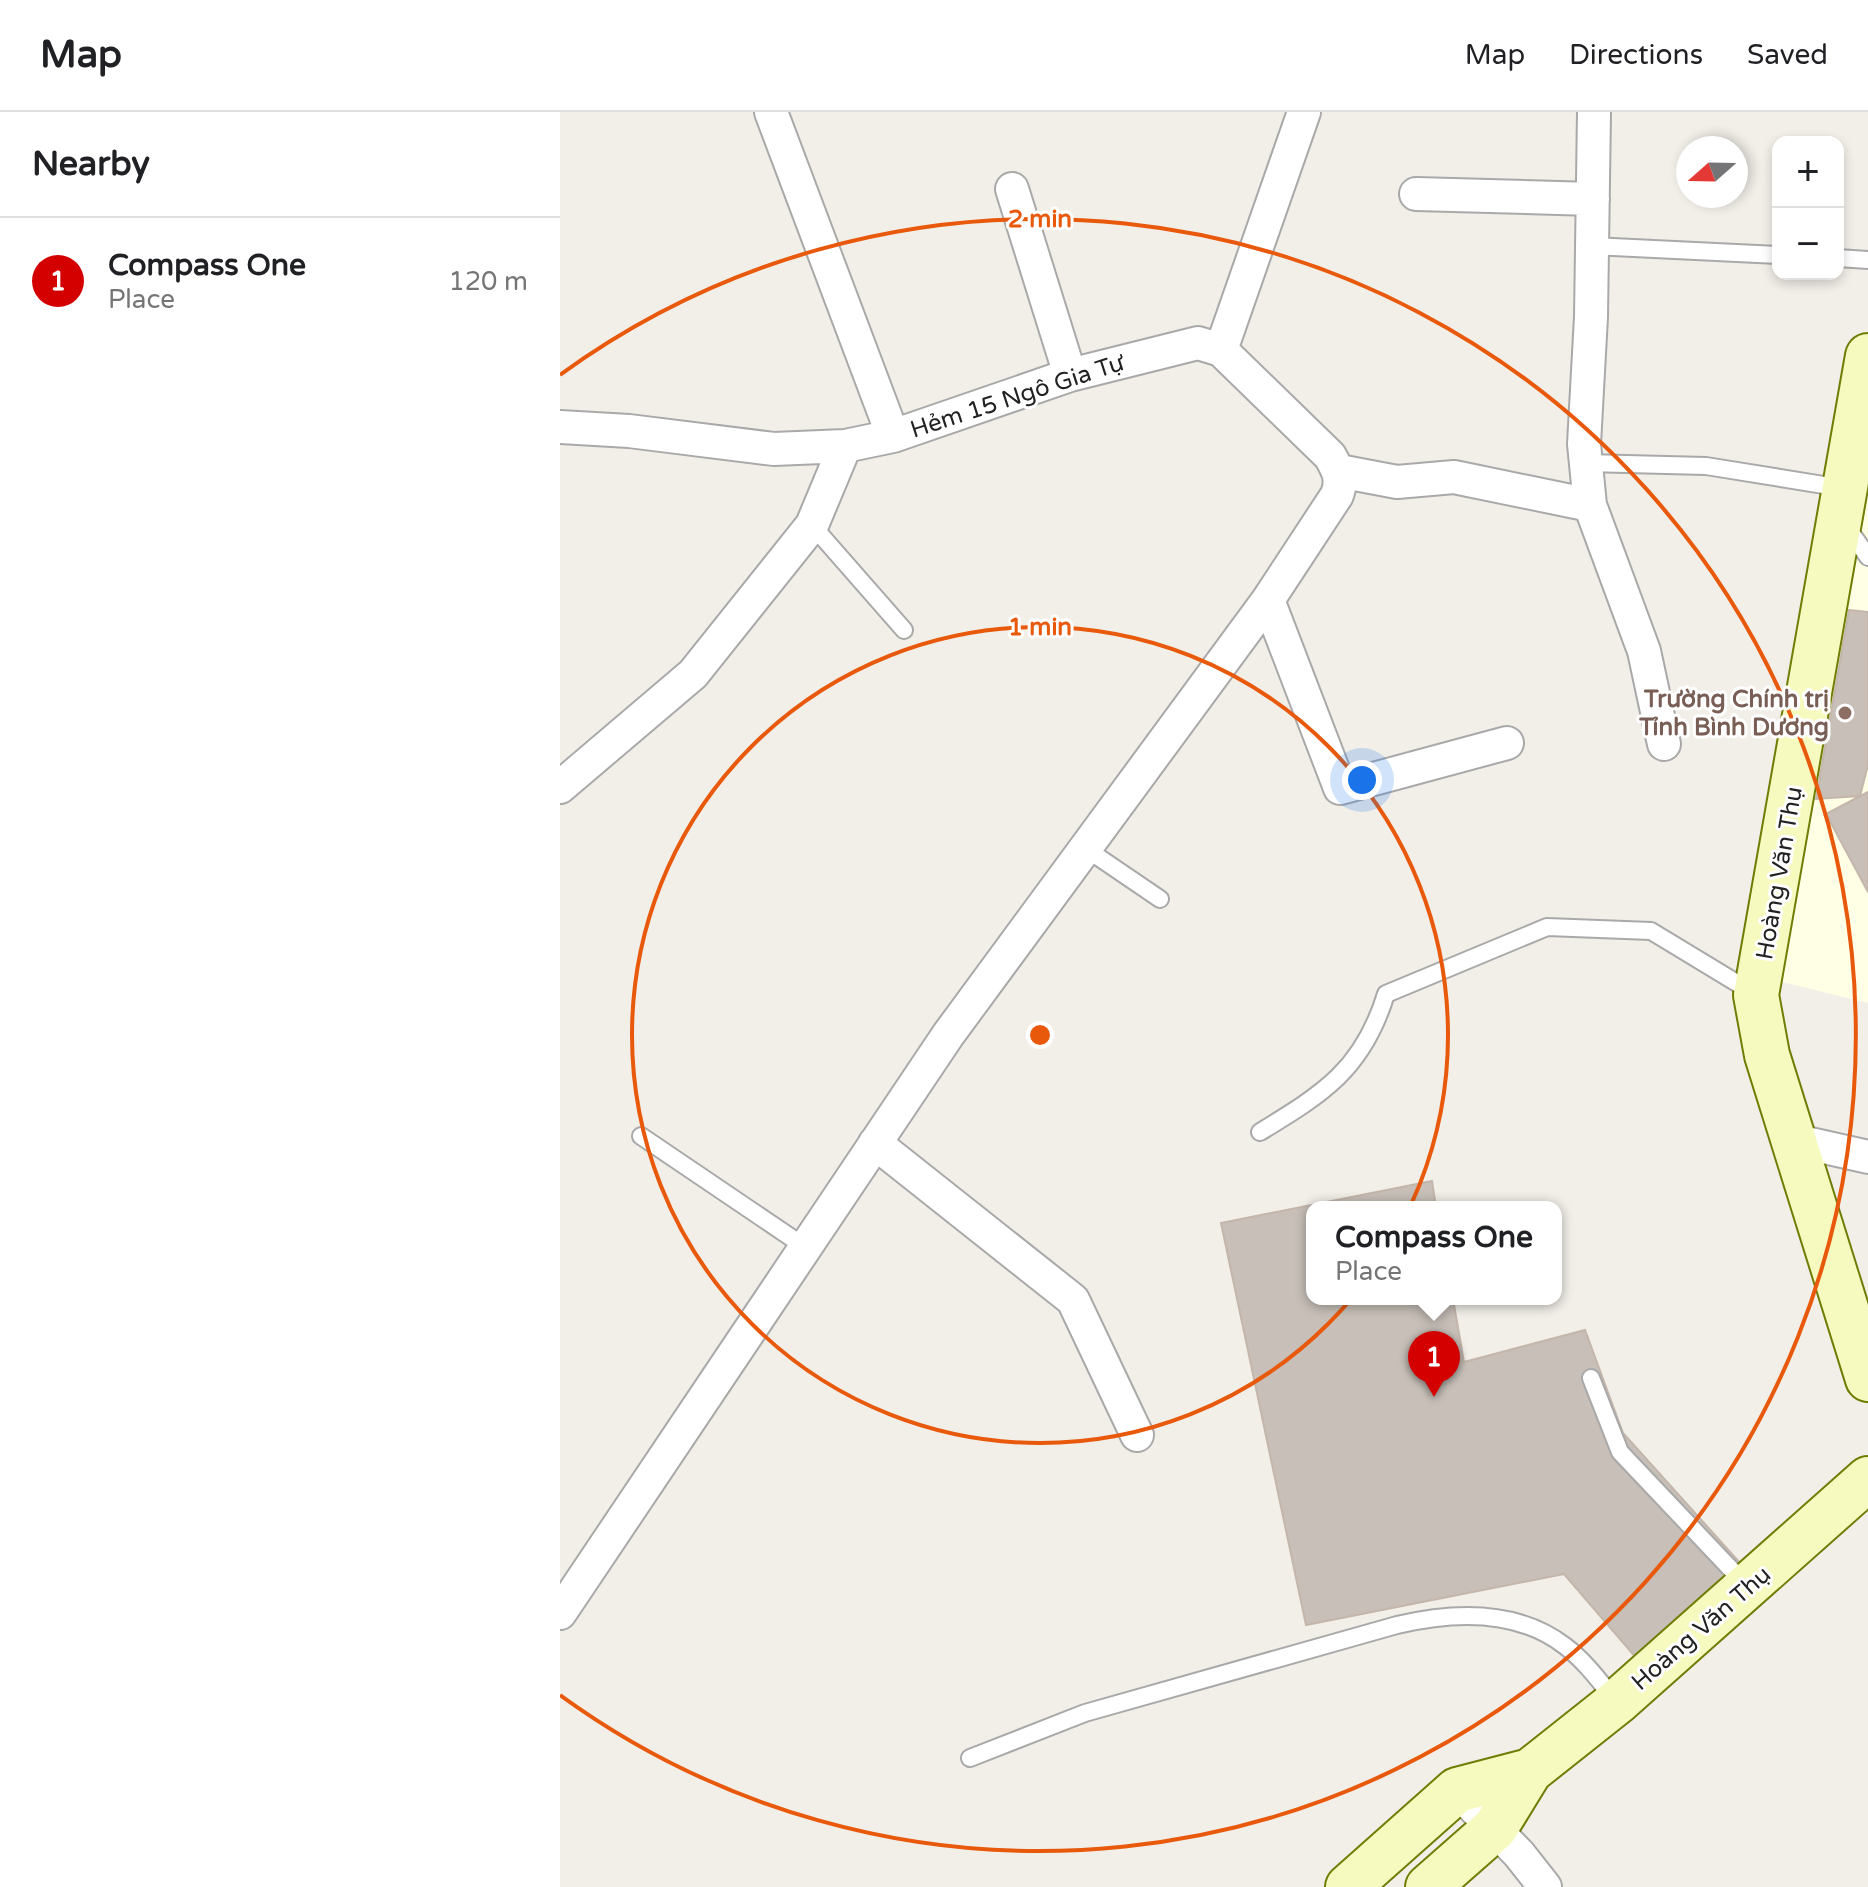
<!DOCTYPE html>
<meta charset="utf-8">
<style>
body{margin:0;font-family:"Varela Round",sans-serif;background:#f6f6f6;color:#202124}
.controls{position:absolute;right:24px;top:24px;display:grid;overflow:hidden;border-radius:16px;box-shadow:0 4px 12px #0003}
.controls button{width:72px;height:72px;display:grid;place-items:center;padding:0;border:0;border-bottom:2px solid #e0e0e0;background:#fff;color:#202124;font:40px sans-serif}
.compass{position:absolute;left:1116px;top:24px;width:72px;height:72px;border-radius:50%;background:#fff;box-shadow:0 4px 12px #0003;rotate:250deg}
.you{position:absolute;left:802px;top:668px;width:28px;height:28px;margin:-20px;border:6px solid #fff;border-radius:50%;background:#1a73e8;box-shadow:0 0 0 12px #1a73e833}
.badge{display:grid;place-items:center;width:52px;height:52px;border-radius:50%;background:#d40000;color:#fff;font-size:26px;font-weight:700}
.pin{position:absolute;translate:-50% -66px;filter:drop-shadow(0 2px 4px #0008)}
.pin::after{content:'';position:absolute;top:42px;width:28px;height:24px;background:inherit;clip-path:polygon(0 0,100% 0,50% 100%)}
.popup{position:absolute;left:746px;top:1089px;width:256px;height:104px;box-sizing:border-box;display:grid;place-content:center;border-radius:16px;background:#fff;filter:drop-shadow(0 2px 6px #0005);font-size:26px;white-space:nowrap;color:#757577}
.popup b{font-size:30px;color:#202124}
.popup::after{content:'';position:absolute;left:50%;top:100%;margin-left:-16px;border:16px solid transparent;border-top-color:#fff}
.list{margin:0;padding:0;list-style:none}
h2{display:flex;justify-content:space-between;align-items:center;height:104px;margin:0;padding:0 32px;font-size:34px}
h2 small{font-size:26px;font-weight:400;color:#757577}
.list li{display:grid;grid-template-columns:52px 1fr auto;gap:24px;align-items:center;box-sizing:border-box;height:128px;padding:0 32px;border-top:2px solid #e0e0e0}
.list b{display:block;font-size:30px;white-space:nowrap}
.list p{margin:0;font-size:26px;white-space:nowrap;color:#757577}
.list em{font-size:26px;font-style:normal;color:#757577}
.map{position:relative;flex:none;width:1308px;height:1775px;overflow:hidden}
header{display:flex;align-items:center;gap:48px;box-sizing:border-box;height:112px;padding:0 40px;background:#fff;border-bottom:2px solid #e0e0e0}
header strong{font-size:38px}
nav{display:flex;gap:44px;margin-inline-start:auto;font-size:28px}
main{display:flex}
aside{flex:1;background:#fff}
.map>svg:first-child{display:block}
.education{fill:#ffffe5}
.building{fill:#c7bfb8;stroke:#c4b6ab;stroke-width:2}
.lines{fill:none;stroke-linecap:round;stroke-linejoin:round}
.lane-casing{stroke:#a9a9a9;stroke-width:20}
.street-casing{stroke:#a9a9a9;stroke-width:36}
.secondary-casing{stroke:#707d05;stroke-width:48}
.lane{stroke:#fff;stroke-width:16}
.street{stroke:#fff;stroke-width:32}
.secondary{stroke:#f7fabf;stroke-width:44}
.ring{fill:none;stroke:#e8590c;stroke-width:4}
.education-dot{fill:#8d6e63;stroke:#fff;stroke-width:3}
.labels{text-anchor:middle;stroke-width:6;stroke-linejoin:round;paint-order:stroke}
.street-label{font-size:24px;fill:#222;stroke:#fff}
.education-label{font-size:24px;font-weight:bold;fill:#785e54;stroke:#fff;text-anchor:end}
.centre{fill:#e8590c;stroke:#fff;stroke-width:4}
.ring-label{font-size:24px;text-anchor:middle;font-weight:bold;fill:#e8590c;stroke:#fff;stroke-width:6;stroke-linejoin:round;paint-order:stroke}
</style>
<header>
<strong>Map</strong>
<nav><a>Map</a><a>Directions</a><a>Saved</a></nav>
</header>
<main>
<aside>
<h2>Nearby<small></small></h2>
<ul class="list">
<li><span class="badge">1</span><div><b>Compass One</b><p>Place</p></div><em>120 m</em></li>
</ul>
</aside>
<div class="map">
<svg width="1308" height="1775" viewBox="0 0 1308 1775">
<rect width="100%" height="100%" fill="#f2efe9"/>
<!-- education -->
<path class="education" d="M1308,333V891L1218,869Z"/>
<!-- building -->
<path class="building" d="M1289,498L1308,500V653L1300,684L1256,687Z
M1308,680V780L1266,702Z
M872,1069L876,1095H752V1187H893L904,1250L1025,1218L1063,1321L1181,1452L1078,1548L1004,1462L746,1513L661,1111Z"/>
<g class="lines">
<!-- lane casing -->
<g class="lane-casing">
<path id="lane" d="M1032,134L1218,143
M1278,146L1308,148
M1026,351L1146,354L1282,376
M252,413L344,518
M1287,415L1308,445
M525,736L600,787
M700,1020C764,981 803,957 826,882L987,815L1091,819L1195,882
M81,1024L245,1135
M1031,1266L1060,1340L1185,1472
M410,1646L525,1601L837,1513C892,1500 957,1497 1005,1534C1025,1549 1040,1570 1056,1589"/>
</g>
<!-- street casing -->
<g class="street-casing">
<path id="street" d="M211,0L333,324
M1034,0L1031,205L1024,332L1030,393L1084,539L1104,632
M452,77L510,263
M856,82L1033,87
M0,315L69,319L214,337L285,334L333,324L510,263L638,231L661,238L744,0
M779,359L837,370L894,365L1030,393
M708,488L780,676L947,631
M0,675L133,562L252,413L285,334
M1233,1028L1308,1045
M315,1031L513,1188L577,1323
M0,1501L388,923L708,488L777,383C783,367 778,358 770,344L661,238
M897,1678L959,1742L985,1775"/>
</g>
<!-- secondary casing -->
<g class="secondary-casing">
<path id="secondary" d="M1308,244L1196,883L1207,943L1308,1267
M788,1775L897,1678L970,1659
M868,1775L935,1716L970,1659L1057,1590L1308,1367"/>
</g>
<!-- lane -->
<use href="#lane" class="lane"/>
<!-- street -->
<use href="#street" class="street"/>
<!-- secondary -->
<use href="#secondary" class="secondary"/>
</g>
<!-- distance rings -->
<g class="ring">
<circle cx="480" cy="923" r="408"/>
<path d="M0 263A816 816 0 1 1 0 1583"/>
</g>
<!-- markers -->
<circle class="education-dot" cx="1285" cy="601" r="8"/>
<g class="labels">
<!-- street labels -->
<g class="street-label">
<text transform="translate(457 284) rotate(-18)" y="8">Hẻm 15 Ngô Gia Tự</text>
<text transform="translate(1219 761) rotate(-80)" y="8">Hoàng Văn Thụ</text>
<text transform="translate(1141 1516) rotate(-41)" y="8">Hoàng Văn Thụ</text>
</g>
<!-- education labels -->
<g class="education-label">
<text x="1269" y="595">Trường Chính trị<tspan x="1269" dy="28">Tỉnh Bình Dương</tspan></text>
</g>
</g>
<circle cx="480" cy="923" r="12" class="centre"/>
<g class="ring-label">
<text x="480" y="115">2 min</text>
<text x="480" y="523">1 min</text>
</g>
</svg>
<div class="controls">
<button>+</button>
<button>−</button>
</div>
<svg class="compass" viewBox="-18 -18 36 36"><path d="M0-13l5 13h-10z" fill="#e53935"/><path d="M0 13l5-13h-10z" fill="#757577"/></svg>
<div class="you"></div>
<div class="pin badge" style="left:874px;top:1285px">1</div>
<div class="popup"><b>Compass One</b>Place</div>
</div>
</main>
